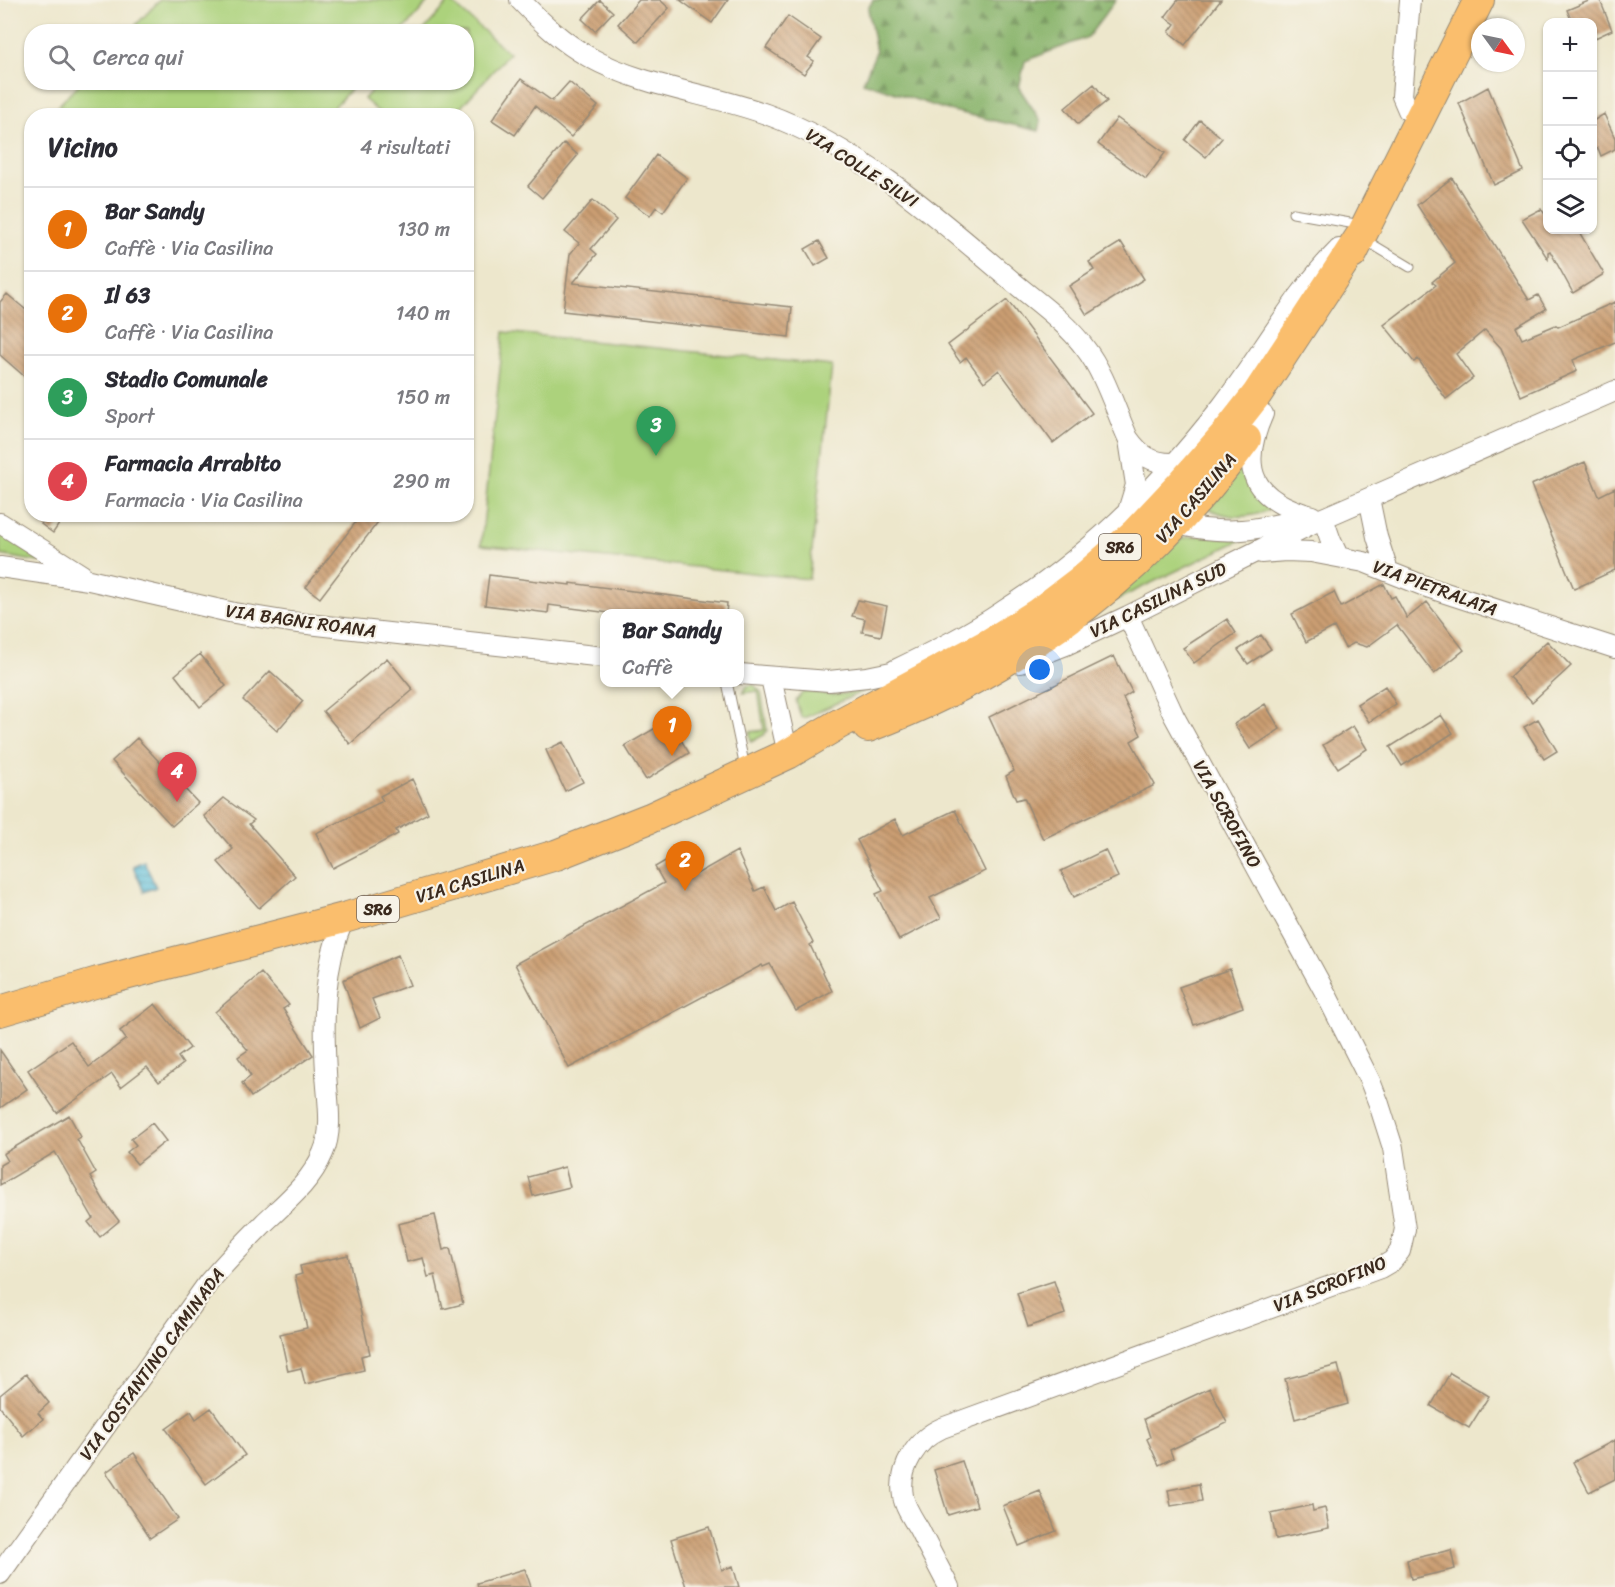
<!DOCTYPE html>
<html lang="it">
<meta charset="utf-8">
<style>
body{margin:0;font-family:Sriracha,sans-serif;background:#f7f7f7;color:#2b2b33}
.controls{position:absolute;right:18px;top:18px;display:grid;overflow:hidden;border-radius:12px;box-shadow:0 2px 4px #0004}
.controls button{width:54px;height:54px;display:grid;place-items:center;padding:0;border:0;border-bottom:2px solid #e1e1e2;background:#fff;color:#2b2b33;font:30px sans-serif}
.compass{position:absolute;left:1471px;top:18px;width:54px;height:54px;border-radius:50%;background:#fff;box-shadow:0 2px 4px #0004;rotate:123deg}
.you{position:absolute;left:1040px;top:670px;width:21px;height:21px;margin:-15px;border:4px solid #fff;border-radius:50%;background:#1a73e8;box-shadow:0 0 0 9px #1a73e833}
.badge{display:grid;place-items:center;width:39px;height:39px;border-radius:50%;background:#d93025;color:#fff;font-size:20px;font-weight:700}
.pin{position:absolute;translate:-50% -50px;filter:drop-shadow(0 2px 3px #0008)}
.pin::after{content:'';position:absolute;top:32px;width:21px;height:18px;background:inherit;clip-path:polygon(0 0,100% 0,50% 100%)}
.popup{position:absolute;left:600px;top:609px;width:144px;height:78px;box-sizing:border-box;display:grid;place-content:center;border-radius:12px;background:#fff;filter:drop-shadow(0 2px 4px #0005);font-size:20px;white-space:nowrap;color:#7c7c81}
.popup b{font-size:22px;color:#2b2b33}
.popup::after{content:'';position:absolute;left:50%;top:100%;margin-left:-12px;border:12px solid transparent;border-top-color:#fff}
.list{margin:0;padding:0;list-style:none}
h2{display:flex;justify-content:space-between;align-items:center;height:78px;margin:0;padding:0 24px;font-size:26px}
h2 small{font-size:20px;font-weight:400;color:#7c7c81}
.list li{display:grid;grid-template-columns:39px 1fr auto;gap:18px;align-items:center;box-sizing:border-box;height:84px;padding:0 24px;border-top:2px solid #e1e1e2}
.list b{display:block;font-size:22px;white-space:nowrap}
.list p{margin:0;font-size:20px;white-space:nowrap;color:#7c7c81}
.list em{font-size:20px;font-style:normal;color:#7c7c81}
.icon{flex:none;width:33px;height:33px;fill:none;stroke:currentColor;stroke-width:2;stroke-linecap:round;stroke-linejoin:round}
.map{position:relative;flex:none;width:1615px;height:1587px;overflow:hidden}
.search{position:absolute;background:#fff;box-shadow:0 2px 4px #0004;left:24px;top:24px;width:450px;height:66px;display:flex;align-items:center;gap:15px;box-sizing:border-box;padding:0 21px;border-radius:24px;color:#7c7c81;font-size:22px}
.panel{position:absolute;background:#fff;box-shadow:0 2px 4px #0004;left:24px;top:108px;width:450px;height:414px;border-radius:24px}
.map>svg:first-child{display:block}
.grass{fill:#acd27c;stroke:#747e4d;stroke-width:1.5}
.forest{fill:url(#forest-firs);stroke:#626f45;stroke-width:1.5}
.water{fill:url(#water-rules);stroke:#4c747c;stroke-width:1.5}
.building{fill:url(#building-back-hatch)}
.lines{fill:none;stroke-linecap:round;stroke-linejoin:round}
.lane-casing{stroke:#948875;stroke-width:11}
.street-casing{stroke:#948875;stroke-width:22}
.primary-casing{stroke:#948875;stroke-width:32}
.lane{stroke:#fff;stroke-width:9}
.street{stroke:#fff;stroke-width:20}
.primary{stroke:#fabe6d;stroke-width:30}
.labels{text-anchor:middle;stroke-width:4.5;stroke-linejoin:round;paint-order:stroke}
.shield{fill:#f7f3e8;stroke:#73665b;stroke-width:1.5}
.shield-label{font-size:16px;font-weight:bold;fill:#3b2a1e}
.street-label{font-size:18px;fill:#3b2a1e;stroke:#f7f3e8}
</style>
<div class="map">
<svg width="1615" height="1587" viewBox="0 0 1615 1587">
<defs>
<pattern id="forest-firs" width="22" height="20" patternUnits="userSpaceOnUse" patternTransform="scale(1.5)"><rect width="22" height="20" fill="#89b46c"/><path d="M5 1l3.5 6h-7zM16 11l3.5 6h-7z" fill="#719358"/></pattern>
<pattern id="water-rules" width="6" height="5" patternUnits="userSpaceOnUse" patternTransform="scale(1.5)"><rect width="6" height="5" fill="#5dbfdb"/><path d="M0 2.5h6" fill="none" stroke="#4e9bb1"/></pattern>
<pattern id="building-back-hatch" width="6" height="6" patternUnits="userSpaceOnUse" patternTransform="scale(1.5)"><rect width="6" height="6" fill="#cb9e72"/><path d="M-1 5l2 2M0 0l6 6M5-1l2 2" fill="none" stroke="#a6815d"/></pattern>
</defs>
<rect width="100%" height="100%" fill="#f7f3e8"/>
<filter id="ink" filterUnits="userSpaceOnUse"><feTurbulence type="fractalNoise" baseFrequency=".0167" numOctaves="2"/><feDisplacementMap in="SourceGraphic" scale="12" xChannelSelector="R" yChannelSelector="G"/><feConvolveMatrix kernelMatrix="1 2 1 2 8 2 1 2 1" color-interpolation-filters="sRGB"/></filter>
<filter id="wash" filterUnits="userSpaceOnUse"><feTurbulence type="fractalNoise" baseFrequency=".008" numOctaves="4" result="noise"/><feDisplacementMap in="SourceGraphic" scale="24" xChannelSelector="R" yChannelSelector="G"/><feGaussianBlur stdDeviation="1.35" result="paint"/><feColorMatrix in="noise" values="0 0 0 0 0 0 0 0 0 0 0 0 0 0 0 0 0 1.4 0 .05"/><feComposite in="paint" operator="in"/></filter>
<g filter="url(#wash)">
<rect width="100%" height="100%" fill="#ede7cc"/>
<!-- grass -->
<path class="grass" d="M160,0H430L402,31H130Z
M450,1L509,53L454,115H382L364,99L378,83L466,82V32L423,31Z
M80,83V82L356,83L327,115H69L58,106Z
M504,332L832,366L809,579L481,545Z
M1242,464L1270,509C1251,519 1227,519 1208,508Z
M0,531L42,559L39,562L0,555Z
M1202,536L1243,539L1101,607L1182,538Z
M754,685L761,692L767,730L764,735L751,742L750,732L764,730L758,691L743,693L747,686Z
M868,688L866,690L804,718L801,717L796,701L802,693C811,690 821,694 830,695C843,696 856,691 868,688Z"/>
<!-- forest -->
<path class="forest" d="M873,0H1116L1088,37L1025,61L1019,88L1041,121L1039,131L944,109L863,82L876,52L868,9Z"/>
<!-- water -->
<path class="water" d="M144,861L156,887L144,892L133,866Z"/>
<g id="blocks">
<!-- building -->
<path class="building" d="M600,0L613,12L595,31L582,19Z
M639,0H660L669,8L638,42L618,24Z
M680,0H728L712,23Z
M1178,0H1221L1185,45L1169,32L1175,24L1165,17Z
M1591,0H1600L1612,30L1593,39V22H1572L1567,10Z
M788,16L821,39L808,57L814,61L804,74L766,48Z
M521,79L552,101L569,82L598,106L571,137L535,106L515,135L492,120Z
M1094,84L1107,101L1078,124L1065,108Z
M1488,87L1523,171L1494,185L1459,103Z
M1604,114L1615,138V149L1601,156L1598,148L1593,151V121Z
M1117,118L1165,153L1146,179L1098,144Z
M1200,120L1222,138L1206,157L1185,140Z
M564,143L578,155L542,198L528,186Z
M656,155L687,178L663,212L656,207L650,216L625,198Z
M1452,178L1529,300L1538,295L1546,309L1516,327L1522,339L1556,325L1558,327L1615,302V342L1573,360L1577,371L1521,396L1501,348L1485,330L1456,354L1473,378L1446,399L1418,359L1414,362L1384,325L1436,285L1432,282L1455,263L1417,205Z
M593,200L616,220L591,249L597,254L573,283L792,307L789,337L563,311L570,254L579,243L565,232Z
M1541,209L1548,218V230H1578L1604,274L1573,293L1550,251L1548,252V259L1522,219Z
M819,241L829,258L815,266L805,249Z
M1121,242L1144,279L1087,315L1069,286L1094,270L1089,262Z
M7,294L32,315V383L0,355V302Z
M1007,300L1092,413L1053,443L999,370L984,382L966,357L960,362L948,345Z
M1585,462L1599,496L1615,488V570L1574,589L1531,485Z
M47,514H66L53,533L41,524Z
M362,514H384L320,598L306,587Z
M489,575L570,585V583L727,603L726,614H617L549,605L548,613L485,605Z
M1384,584L1391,598L1395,596L1407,618L1427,602L1464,650L1434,674L1397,625L1367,647L1354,643L1345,648L1334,627L1306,642L1292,614L1334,592L1341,607Z
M858,600L887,606L881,636L862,632L865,619L852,616Z
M1227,619L1236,633L1194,663L1183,648Z
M1261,635L1271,649L1248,664L1238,650Z
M1547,641L1571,666L1532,702L1509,677Z
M200,654L226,686L200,707L175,675Z
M1114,656L1132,692L1123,698L1141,735L1131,741L1155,785L1043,839L1024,798L1016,800L1006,776L1014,771L989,717Z
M387,658L413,690L350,744L323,711Z
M270,671L303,701L277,731L243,700Z
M1385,686L1396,704L1369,722L1357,704Z
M1265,704L1280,729L1250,749L1234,724Z
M1441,715L1453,733L1402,766L1390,747Z
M1538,719L1557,751L1544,759L1524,727Z
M669,720L689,753L646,780L625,746Z
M1353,726L1367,749L1338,768L1323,745Z
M137,738L198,803L172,826L112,761Z
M563,742L583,782L565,791L546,750Z
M412,779L428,813L396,830L398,834L333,868L316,833L383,801L380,796Z
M224,798L254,820L249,824L295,876L259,908L218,862L233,849L204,816Z
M955,810L985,871L930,898L941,918L899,940L876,894L883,891L857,840L895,819L903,835Z
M1105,850L1118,877L1074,897L1061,871Z
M682,851L695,875L737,851L755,891L764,887L776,911L792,902L813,943L810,945L832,991L796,1011L770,964L763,967L762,965L569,1068L515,964L664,883L655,867Z
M398,955L410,985L372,999L380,1018L360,1028L343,980Z
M1230,969L1243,1007L1194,1025L1179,987Z
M261,973L289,1005L283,1009L313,1055L251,1097L242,1083L251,1076L238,1057L248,1050L215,1012Z
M155,1004L190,1048L178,1057L183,1064L159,1082L147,1067L121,1087L112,1074L57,1113L28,1070L71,1041L89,1067L126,1039L120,1031Z
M0,1050L27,1089L0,1108Z
M69,1115L81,1137L77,1139L96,1173L90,1177L106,1204L119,1221L100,1237L88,1222L93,1218L55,1152L0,1185V1165L7,1161L3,1154Z
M152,1123L166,1141L137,1164L127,1152L136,1145L131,1139Z
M565,1167L570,1187L533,1196L528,1177Z
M435,1215L443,1250L450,1248L463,1304L443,1309L435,1275L428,1277L423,1258L407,1262L398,1224Z
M348,1255L370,1354L361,1356L364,1370L305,1384L301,1368L288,1371L280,1334L307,1328L295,1276L302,1274L300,1266Z
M1054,1281L1065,1314L1028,1327L1017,1293Z
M1338,1365L1348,1404L1295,1419L1285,1379Z
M1450,1373L1489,1396L1469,1428L1431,1406Z
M26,1374L49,1403L38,1413L43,1419L23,1436L0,1407V1395Z
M1210,1388L1227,1423L1170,1450L1173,1458L1159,1465L1147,1439L1150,1437L1144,1419Z
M211,1408L245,1455L206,1484L166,1429L191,1411L196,1419Z
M1615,1440V1479L1589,1492L1573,1462Z
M134,1453L178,1519L150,1538L106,1472Z
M962,1461L977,1506L948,1515L934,1470Z
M1199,1484L1202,1501L1171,1506L1168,1490Z
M1040,1491L1056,1531L1019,1546L1003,1506Z
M1312,1505L1313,1511L1325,1508L1329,1528L1276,1539L1271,1514Z
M709,1527L722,1570L733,1566L739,1587H686L671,1539Z
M1451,1550L1455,1569L1411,1579L1407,1560Z
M525,1569L531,1587H478L477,1583Z"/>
</g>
</g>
<g filter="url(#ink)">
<use href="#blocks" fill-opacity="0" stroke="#948875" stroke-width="1.5"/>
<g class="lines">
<!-- lane casing -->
<g class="lane-casing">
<path id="lane" d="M1293,213L1361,225
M1365,240L1410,267
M727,682L745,768"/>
</g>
<!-- street casing -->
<g class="street-casing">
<path id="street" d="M520,0C541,22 562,42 589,57C643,87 708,93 766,114C860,148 937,217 1012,281C1037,302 1066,322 1085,348C1104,372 1115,409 1128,438C1140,455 1152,464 1175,463
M1410,0L1402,96L1408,110L1418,119
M1263,414C1238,470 1253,500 1312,516
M1369,498L1377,537L1388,571
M1128,511L1136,485L1129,440
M1323,518L1331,541L1338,556
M0,523L82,575
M1169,529L1176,524C1229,536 1255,530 1307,518
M1261,553L1286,551L1311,552L1364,562L1427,587L1615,648
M0,567L89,580L234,613L290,622L604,657
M1020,663L1066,645L1128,616L1323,518L1615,391
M895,670C932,652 969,634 1003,611C1088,557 1161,485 1222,406C1261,356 1294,294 1339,249
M740,674L829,681L867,677L906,669
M771,678L788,754
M0,1574L208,1283C226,1262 245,1242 264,1223C286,1202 311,1182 323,1153C334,1129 327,1098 326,1072C323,1019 323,968 344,918
M949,1587C939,1568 929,1549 919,1529C913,1519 905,1508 903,1496C898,1468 917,1439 942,1428L1380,1268L1392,1261L1400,1251L1405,1229L1393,1148L1379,1104L1370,1081L1326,994L1174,716L1128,616"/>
</g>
<!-- primary casing -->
<g class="primary-casing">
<path id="primary" d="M1352,254L1479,0
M868,727C1023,669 1148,573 1246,439
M0,1011L98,982L344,918L556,855L650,818L788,754L837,725L990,643L1038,613L1080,581L1135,533L1183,482L1228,431L1257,394L1360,237"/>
</g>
<!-- lane -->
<use href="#lane" class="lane"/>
<!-- street -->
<use href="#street" class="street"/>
<!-- primary -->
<use href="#primary" class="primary"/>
</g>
</g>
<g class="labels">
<!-- shield labels -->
<g class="shield">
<rect x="1099" y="534" width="42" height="26" rx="4.5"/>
<rect x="357" y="896" width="42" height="26" rx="4.5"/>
</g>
<g class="shield-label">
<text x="1120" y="553">SR6</text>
<text x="378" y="915">SR6</text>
</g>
<!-- street labels -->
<g class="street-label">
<text transform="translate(862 168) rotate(33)" y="6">VIA COLLE SILVI</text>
<text transform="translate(1196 498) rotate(-49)" y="6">VIA CASILINA</text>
<text transform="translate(1435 588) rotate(20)" y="6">VIA PIETRALATA</text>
<text transform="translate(1158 600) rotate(-26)" y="6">VIA CASILINA SUD</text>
<text transform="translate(301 621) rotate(8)" y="6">VIA BAGNI ROANA</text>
<text transform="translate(1227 814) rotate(61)" y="6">VIA SCROFINO</text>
<text transform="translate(470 881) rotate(-17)" y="6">VIA CASILINA</text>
<text transform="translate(1330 1284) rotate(-22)" y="6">VIA SCROFINO</text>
<text transform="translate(152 1364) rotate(-54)" y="6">VIA COSTANTINO CAMINADA</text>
</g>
</g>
</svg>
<div class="controls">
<button>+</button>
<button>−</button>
<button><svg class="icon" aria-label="locate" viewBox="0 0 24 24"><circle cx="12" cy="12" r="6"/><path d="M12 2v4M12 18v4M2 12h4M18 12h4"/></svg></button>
<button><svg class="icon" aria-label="layers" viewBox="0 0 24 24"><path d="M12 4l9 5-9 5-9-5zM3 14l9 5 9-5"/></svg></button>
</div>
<svg class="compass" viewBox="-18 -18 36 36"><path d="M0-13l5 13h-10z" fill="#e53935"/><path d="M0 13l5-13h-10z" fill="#7c7c81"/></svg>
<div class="you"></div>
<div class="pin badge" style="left:672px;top:756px;background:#e8710a">1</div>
<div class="popup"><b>Bar Sandy</b>Caffè</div>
<div class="pin badge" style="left:685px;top:891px;background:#e8710a">2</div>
<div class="pin badge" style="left:656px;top:456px;background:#2e9e5b">3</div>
<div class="pin badge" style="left:177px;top:802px;background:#e0444e">4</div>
<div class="search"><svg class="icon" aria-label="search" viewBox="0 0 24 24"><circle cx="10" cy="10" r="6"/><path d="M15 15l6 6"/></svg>Cerca qui</div>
<section class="panel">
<h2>Vicino<small>4 risultati</small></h2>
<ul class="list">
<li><span class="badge" style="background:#e8710a">1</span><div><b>Bar Sandy</b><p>Caffè · Via Casilina</p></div><em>130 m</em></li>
<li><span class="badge" style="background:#e8710a">2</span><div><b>Il 63</b><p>Caffè · Via Casilina</p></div><em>140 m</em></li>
<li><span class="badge" style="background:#2e9e5b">3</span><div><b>Stadio Comunale</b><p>Sport</p></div><em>150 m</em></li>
<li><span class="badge" style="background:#e0444e">4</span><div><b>Farmacia Arrabito</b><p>Farmacia · Via Casilina</p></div><em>290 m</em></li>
</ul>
</section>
</div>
